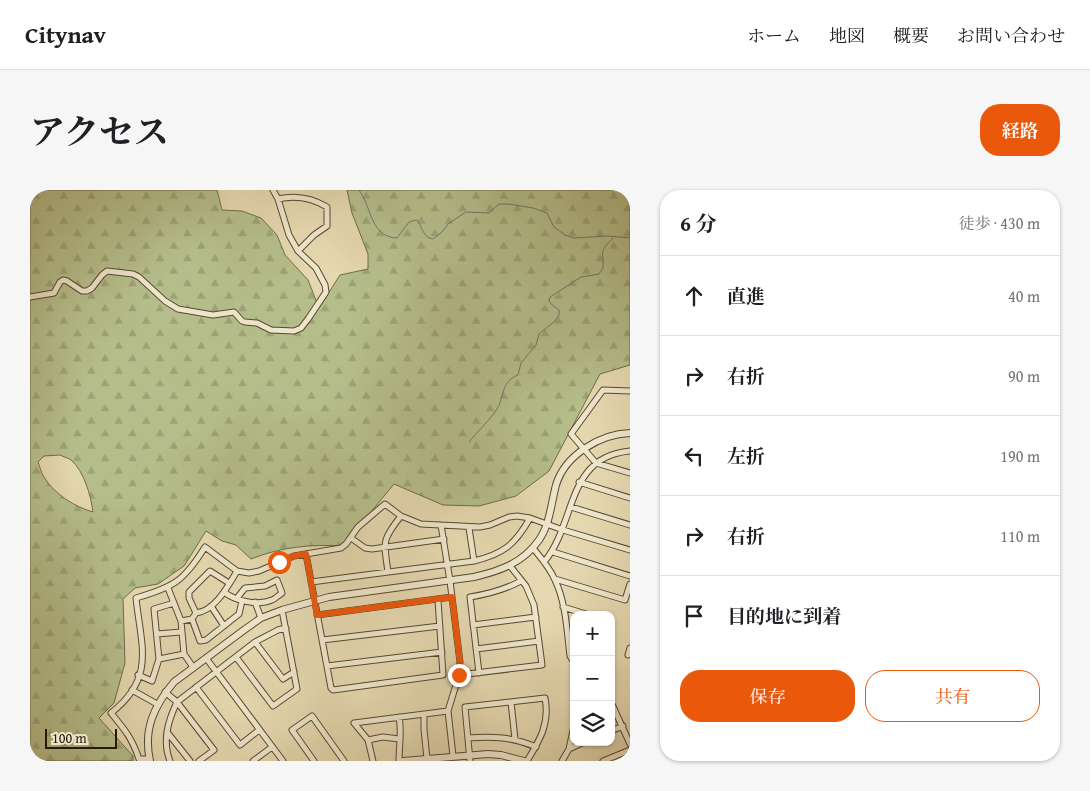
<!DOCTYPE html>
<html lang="ja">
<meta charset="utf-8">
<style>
body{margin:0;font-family:"Gentium Book Plus","Noto Serif JP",serif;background:#f6f6f6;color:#202124}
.controls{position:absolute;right:15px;bottom:15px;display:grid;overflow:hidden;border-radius:10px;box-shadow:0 1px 4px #0004}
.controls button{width:45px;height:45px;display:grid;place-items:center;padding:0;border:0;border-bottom:1px solid #e0e0e0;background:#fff;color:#202124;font:25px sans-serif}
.scale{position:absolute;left:15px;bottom:12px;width:72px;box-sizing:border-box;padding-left:5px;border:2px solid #281905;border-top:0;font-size:14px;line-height:18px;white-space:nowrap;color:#281905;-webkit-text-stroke:4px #eee6cc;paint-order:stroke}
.stop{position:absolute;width:15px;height:15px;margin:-11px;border:4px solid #ea580c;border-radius:50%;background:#fff}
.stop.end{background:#ea580c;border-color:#fff;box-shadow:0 1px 5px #0008}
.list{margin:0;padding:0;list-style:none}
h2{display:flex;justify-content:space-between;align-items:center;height:65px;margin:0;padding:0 20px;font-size:21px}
h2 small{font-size:16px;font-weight:400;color:#757577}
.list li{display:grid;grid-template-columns:32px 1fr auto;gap:15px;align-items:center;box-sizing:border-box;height:80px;padding:0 20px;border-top:1px solid #e0e0e0}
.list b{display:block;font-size:19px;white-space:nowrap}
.list em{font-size:16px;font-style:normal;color:#757577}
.actions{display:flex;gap:10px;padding:15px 20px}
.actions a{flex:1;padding:11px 0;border:1px solid #ea580c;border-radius:20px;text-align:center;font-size:18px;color:#ea580c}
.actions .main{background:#ea580c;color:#fff}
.icon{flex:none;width:28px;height:28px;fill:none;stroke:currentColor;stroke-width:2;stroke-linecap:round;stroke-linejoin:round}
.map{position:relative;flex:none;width:600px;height:571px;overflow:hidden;border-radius:20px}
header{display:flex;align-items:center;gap:30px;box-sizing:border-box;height:70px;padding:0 25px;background:#fff;border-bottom:1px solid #e0e0e0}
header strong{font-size:24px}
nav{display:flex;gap:28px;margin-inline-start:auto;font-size:18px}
.intro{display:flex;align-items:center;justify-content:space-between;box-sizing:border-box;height:120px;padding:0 30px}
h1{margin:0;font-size:35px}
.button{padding:12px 22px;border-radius:20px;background:#ea580c;color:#fff;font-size:18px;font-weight:700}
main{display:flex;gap:30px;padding:0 30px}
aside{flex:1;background:#fff;border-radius:20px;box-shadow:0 1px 4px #0004}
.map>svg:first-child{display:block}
.forest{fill:url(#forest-firs);stroke:#6e6c48;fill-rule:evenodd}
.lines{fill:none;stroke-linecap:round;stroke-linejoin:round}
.stream{stroke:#6b786e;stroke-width:1}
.minor-casing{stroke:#574930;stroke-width:7}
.tertiary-casing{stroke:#574930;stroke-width:8}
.minor{stroke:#eee6cc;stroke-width:5}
.tertiary{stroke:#eee6cc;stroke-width:6}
.route{stroke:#ea580c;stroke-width:6}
</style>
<header>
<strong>Citynav</strong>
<nav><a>ホーム</a><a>地図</a><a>概要</a><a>お問い合わせ</a></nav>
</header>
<div class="intro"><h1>アクセス</h1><a class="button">経路</a></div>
<main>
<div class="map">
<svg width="600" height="571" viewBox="0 0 600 571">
<defs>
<pattern id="forest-firs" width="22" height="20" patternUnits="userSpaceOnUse" patternTransform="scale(1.25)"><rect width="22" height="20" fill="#b5be8b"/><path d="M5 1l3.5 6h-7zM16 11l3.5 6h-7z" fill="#9ca376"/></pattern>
</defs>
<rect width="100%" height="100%" fill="#e5d8b0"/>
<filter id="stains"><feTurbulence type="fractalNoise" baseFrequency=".004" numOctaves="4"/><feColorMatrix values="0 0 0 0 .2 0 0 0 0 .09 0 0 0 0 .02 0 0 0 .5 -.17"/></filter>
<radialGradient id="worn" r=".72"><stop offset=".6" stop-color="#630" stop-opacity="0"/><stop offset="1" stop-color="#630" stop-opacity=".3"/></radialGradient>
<!-- forest -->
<path class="forest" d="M0,0H187L192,20L212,21L231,28L247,45L255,65L278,90L289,118L310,85L338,79V64L322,23L317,0H600V175L570,184L519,281L486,306L449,316L413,315L364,294L313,356C281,354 251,357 221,369L206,355L192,351L176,341L154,376L128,394L105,398L93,409L95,473L84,513L69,528L103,566V571H0ZM30,265C34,267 38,268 41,270C54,281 61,306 63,322C45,317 24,304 14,287C11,283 10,277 8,272L14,266Z"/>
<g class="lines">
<!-- stream -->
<path class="stream" d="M329,0C342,17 340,47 367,48L379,32L386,30L388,31C392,38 394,48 403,49L412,42L418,34L436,22L459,23L469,14H479L503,18L517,23L524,37L535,45L544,48L578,46L600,48
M439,252C447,242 457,233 465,222C476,207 469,193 488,185L491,173L506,155L509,144L525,131L529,125V120L521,114L519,111L520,107L551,87L569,84L573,78C574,60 568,63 583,48"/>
<!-- minor casing -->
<g class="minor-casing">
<path id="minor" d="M248,9C266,5 282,8 297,17V36L284,45L268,61
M0,107L24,103L30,92L33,90L37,91L52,101H57L62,98L72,85L77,81L103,84L109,87L135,111L148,119L183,125L204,122L212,131L215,132L227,133L241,140L264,141L271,138L278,129L296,102L295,95L286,78L268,61L259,45L248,9L243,0
M600,201L573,200L541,244L566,273L600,283
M549,292L600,308
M541,317L600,335
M411,335L420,391L430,472L429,485L418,521L423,566
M439,338L444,371
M321,348L335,358L342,359L414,349
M503,358C511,368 520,378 525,390C536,413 537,441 540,466L544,472
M523,362L600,386
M276,364L301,498L303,500L413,485L408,410
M514,372C547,333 535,267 600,261
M358,382C354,352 351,351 371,326
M525,389L595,410L600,394
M281,392L444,371C473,364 485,355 500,328
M138,398L151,431L154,464L163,477
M194,402C205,411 228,416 242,410C245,409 249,405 252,403L247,390L235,396L215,398L207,408
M225,412L231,428
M181,416L194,436
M533,417L559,425
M166,423L159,408V402L180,381L199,393
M287,425L422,407
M162,429L170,451L176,450L209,424L212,411
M151,431L162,429L166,423C185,421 198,396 207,381
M443,435L506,427
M127,444L151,442
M292,450L410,436
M225,452L253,489L264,482
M600,458L598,465L600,464
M446,459L509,451
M206,467L243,516L267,499L252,420
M176,468L253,571
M129,469L154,464
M297,476L412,462
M449,483L440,407C459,404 474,400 491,391
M108,485L122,491L129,469L124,419L144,413
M429,485L512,475L504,415L496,396L480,376
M166,497L210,555L229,540
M102,500L127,514
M135,502L147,512L184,560L169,571
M481,512L485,549
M581,512L600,554
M394,525V539L397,569
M581,541L593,536
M137,542L160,571
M438,548C462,546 483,547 506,557
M338,550L353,547L369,549
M539,559L554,552
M119,569H109C102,548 95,540 81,523C126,488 111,456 106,408C144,397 154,391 175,357L207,381L219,383L229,381L264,366L311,358L316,354L328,337L355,314L371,326L391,334L450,337L460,335L479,327L487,326L500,328L533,340L600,360
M140,571C132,551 138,531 147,512L225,452L248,440L256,438
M223,571L242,557
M284,571L262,540L282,526L314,571
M343,571L338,550L324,533L418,521
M369,571C369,556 372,542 369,527
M440,571L435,517L515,508C520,533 510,550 497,571
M532,571L539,559L544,536
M573,571L600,560"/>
</g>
<!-- tertiary casing -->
<g class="tertiary-casing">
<path id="tertiary" d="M120,571C113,539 124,516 144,492L214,440L231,428L252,420L299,407L444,387C470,381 493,373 509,350C520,334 521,314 526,295C535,265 570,244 600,243
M373,571L458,564L471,565L494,571"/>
</g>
<!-- minor -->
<use href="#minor" class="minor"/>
<!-- tertiary -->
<use href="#tertiary" class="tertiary"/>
</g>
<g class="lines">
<!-- route -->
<path class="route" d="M249,372L264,366L276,364L287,425L422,407L430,472L429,485"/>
</g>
<rect width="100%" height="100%" filter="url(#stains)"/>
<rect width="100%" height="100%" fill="url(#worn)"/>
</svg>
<div class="controls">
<button>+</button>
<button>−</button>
<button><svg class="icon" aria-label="layers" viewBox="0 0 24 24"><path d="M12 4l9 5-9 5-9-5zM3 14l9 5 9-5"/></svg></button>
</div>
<div class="scale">100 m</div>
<div class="stop" style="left:249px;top:372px"></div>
<div class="stop end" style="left:429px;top:485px"></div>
</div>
<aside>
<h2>6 分<small>徒歩 · 430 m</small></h2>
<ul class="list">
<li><svg class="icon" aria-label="ahead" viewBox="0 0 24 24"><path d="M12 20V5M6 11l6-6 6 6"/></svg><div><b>直進</b></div><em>40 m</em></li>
<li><svg class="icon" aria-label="right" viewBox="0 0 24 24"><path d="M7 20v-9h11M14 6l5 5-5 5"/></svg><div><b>右折</b></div><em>90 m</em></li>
<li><svg class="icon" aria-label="left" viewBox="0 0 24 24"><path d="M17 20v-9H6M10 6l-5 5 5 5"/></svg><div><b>左折</b></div><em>190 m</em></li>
<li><svg class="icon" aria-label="right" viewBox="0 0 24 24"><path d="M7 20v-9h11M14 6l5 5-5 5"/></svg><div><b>右折</b></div><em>110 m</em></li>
<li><svg class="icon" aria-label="arrive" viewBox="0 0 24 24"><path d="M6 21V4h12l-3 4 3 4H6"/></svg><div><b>目的地に到着</b></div></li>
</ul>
<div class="actions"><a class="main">保存</a><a>共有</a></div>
</aside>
</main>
